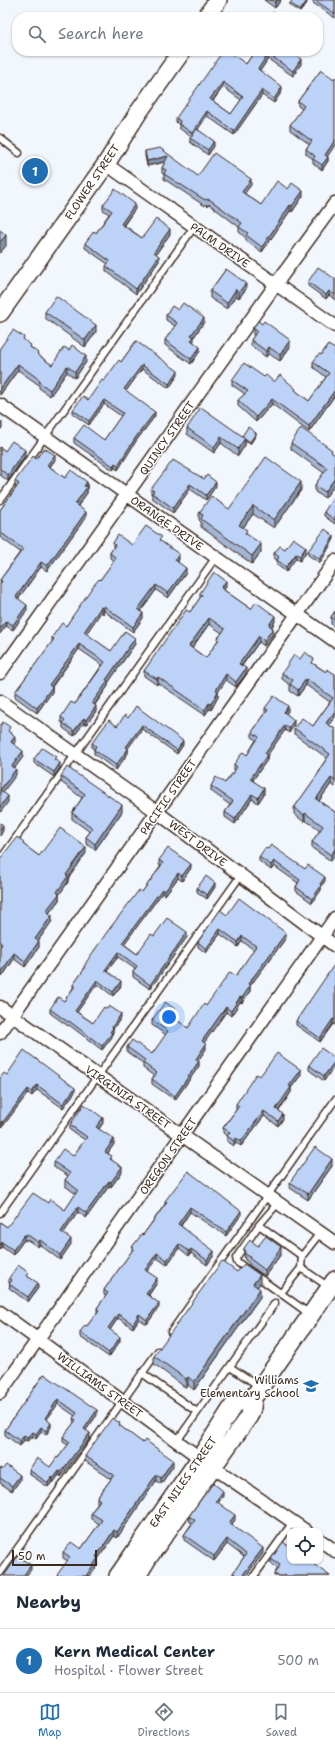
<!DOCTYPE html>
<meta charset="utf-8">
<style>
body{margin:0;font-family:"Shantell Sans",sans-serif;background:#f2f2f3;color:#1f2937}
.controls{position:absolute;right:12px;bottom:12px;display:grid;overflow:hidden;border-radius:8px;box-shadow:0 1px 3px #0004}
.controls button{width:36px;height:36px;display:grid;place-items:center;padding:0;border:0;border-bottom:1px solid #e0e1e3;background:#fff;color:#1f2937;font:20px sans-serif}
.scale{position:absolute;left:12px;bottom:10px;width:85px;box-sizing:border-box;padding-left:4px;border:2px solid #3b2a1e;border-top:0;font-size:11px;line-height:14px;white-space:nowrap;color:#3b2a1e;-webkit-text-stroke:3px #fff;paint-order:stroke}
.you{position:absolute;left:169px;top:1017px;width:14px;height:14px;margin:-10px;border:3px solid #fff;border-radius:50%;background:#1a73e8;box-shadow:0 0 0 6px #1a73e833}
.badge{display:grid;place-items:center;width:26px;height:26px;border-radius:50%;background:#1f6fb2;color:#fff;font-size:13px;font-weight:700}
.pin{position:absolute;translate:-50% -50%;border:2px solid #fff;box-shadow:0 1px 4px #0006}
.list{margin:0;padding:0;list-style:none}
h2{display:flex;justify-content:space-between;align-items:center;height:52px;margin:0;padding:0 16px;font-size:17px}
h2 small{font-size:13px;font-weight:400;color:#747a83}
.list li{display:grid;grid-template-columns:26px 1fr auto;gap:12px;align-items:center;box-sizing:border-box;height:64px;padding:0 16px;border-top:1px solid #e0e1e3}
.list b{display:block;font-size:15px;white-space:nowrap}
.list p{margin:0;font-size:13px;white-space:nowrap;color:#747a83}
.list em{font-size:13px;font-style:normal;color:#747a83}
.icon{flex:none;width:22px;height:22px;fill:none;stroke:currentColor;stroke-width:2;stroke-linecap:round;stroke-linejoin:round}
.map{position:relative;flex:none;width:335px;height:1576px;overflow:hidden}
.search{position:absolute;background:#fff;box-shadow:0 1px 3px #0004;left:12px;right:12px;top:12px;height:44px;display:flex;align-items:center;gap:10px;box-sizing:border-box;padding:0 14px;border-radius:16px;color:#747a83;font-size:15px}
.sheet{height:116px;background:#fff}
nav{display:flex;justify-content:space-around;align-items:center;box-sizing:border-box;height:56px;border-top:1px solid #e0e1e3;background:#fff;font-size:11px;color:#747a83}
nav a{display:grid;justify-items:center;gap:2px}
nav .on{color:#1f6fb2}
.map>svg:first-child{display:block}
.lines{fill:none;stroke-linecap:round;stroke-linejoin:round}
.lane-casing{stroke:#3b2a1e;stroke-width:9}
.street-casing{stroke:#3b2a1e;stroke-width:15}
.secondary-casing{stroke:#3b2a1e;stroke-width:20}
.lane{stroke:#fff;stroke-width:6}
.street{stroke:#fff;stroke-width:12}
.secondary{stroke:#fff;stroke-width:17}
.wall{fill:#a3b5d4;stroke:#3b2a1e;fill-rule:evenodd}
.shaded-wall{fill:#8493ad;stroke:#3b2a1e}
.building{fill:#bdd2f7;stroke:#3b2a1e;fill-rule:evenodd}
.labels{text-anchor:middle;stroke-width:3;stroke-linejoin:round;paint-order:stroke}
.street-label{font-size:11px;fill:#3b2a1e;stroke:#fff}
.poi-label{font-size:11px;fill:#3b2a1e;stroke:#fff;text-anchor:end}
</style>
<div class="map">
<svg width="335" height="1576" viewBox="0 0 335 1576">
<rect width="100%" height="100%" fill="#f2f6fd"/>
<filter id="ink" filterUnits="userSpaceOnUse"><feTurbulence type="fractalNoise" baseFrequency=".025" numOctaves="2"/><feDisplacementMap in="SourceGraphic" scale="8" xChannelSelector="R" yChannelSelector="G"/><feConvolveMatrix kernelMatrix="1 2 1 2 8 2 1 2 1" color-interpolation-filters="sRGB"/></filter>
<g filter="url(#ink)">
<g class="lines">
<!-- lane casing -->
<g class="lane-casing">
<path id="lane" d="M0,138L19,153
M0,500L194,227
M0,860L216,557
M278,1203L259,1225L236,1258L237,1262L311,1315
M0,1213L241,875
M259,1225L302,1256
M301,1268L329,1287
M281,1293L301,1268L302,1256L320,1233
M171,1332L335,1100
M230,1367L259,1386
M142,1373L197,1412
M177,1441L275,1303
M0,1573L158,1351
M254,1576L293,1522"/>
</g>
<!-- street casing -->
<g class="street-casing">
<path id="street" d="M106,164L335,326
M0,405L335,641
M0,673L276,284L335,203
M0,701L157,812L335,946
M0,1007L335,1243
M0,1033L335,561
M0,1312L200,1458
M0,1393L335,918
M213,1467L306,1531
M320,1540L335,1551"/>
</g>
<!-- secondary casing -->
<g class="secondary-casing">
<path id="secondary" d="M206,17L218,0
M0,313L106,164L138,113L182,51
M118,1576L200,1458L233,1406L241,1400L253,1398
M137,1576L148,1558L249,1416L252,1408L253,1398L335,1280"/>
</g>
<!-- lane -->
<use href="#lane" class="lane"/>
<!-- street -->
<use href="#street" class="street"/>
<!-- secondary -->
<use href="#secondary" class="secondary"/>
</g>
<!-- wall -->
<path class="wall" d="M264,0H281L275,8Z
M313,0H335V18L313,3Z
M290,3H307L300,12L290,6Z
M255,51H289L301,64L293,76L268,59L260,71L282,91L274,103L262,95L234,135L207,116L198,129L214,146L208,155L190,142V138L191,137L179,128V125L176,122V118L246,64ZM223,87L241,100L231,114L213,101Z
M321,70L328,161L322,170L313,163V159L306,154V149L309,144L290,130V125L302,109L298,106V101Z
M145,151L198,176L251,185L244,193L261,205L288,189L303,196L292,212L290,211L262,252L246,241V238L239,232V227L209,204L208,206L206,204L205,206L164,179V175L162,173V168L165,162L147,166L145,156Z
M103,205L135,209L124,225L142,238L170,234L156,254L159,261L136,294L106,271V266L108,264L85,248V243L96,233L109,214L103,210Z
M226,269L246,289L239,298L236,296L227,309L210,298V291Z
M335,279V300L329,295L326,299L308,286V282Z
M178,310L204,322L194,337L193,342L200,351L191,364L165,345V340L175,326L166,320V315Z
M45,312L96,332L85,347L45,318Z
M253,328L290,347L280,361L269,354L266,357L251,346V340L254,336L253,335Z
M24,340L38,355L52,365L86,362L75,378L67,372L50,396L39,388V385L18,370L0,395V348Z
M136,341L178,375L169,388L142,369L126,391L155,416L136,441L118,470L115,468L113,470L74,443V438L104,440L121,416L104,404L89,425L73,414V410L88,400L121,362Z
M328,345L335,395L309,432L272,404L256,422L238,406V400L245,394L232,385V380L264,377L274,382L296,391L309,401L326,377L313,367V362L321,355Z
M187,428L242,436L256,435L250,444L245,441V445L238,456L221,443L214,453L187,434Z
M291,443L332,453L335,455V484L325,498L315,492V485L324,473L291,449Z
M0,447L5,451L25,456L8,481L0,475Z
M36,459L55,460L50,467L65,478L87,482V493L78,506L86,517L47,571L41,567L18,599L27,610L13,630L6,626L0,580L20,552L0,537V510L16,487L15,486V481Z
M204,479L216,486L206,500L190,489L173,513L152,498V494H151V489Z
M301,490L274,528L253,514L243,528L247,534L261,552L252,564L201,527V522L199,520V513L229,509Z
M335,499V524L324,516V512Z
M334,539L320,563L308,555V551Z
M162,542L179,559L178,562L186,573L168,598L156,590L141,611L143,618L133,632L104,611L103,614L101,612L86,634L111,651L135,644L108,683V686L95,705L96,711L86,725L84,723L74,736L63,728V723L61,722V717L75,704L102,665L79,649L52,687V692L37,713L15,697V692L52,642V637L66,626L114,561L110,558V553L113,548V543L132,545Z
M285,549L306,552L300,561L296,558L286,572L277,565V560L274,558V553Z
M226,586L224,590L251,609L275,621L272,627L273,634L264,646L259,642L242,666L246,674L236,687L226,680L218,692V697L211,710L209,709L205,715L158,683L157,685L144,676V671L190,612L200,598V593ZM209,624L222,633L218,638V640L206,658L192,648Z
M335,611V627L331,624V617Z
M300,659L314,664L326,672L335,674V717L329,725L335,729V787L331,784L319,801L335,812V855L331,861L312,848V842L320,830L305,820L304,822L294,814V808L319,773V770L327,758L294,734V728L313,726L330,702L306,685L298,696L290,691V685L282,679V673Z
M265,708L288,711L286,714L294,725L289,733L285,730L267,755V760L253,780L264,794L258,803L252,799L235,824L225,817V812L230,805L211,791V786L225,783L235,770H234V764L247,755L256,740L252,737V732L265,714Z
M128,718L183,745L177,754L142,729L128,748V753L116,770L94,754V749L92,748V743Z
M34,759L56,760L60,768L54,777L34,763Z
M61,776L122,812L95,850L86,844V837L90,832L72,819V813L82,798L61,782Z
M24,845L39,856L86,853L68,879V882L59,895V900L49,913L52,921L38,941L39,947L25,967L14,959L2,977L0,975V859Z
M268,849L305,869L325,881L321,886V890L312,903L296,891V887L298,883L274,866L271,870L259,861V857Z
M159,860L191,868L182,881L178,878L165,895L162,893L124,944L137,954L154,936L187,937L150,989L133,977V972L135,969L118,957L107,971L121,986L113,996L97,984L77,1012L93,1023L121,1018L113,1029V1032L112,1034V1037L102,1050L69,1025L68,1026L50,1013V1009L64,1001L73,988V985L84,970V967L142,892L161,866L159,865Z
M215,887L207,899L197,892V888Z
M227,915L286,938L250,986V991L242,1003L240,1002L231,1016L226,1012L204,1042L206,1049L198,1060L199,1066L175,1100L152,1084V1079L154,1076L143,1068V1063L127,1052V1047L152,1054L166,1035L152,1025V1020L175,1014L173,1017L188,1028L206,1006L236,976L254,950L242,941L238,947L220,934L206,953L198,947V942Z
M335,966V1025L333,1024L320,1042L296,1025V1021Z
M335,1058L324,1081L309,1070V1065Z
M7,1075L75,1092L63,1108L37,1090L32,1096L28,1093L3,1126H2L0,1129Z
M301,1075L291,1088V1092L279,1111L283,1119L278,1126L264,1116L241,1146L236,1143L234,1146L227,1141V1136L223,1133V1128L236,1110V1104L260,1076Z
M103,1123L99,1129L114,1144L108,1153L112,1160L122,1172L111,1187L109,1186L86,1218L78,1212L63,1234L71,1244L60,1260L40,1245L38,1247L26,1239V1241L24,1240L13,1255L2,1247L0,1222L7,1227L48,1203L65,1210L76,1194L65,1186V1180L68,1176L54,1167V1162L73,1156L85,1140L70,1130V1125Z
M332,1166L308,1200L290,1188V1182Z
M165,1201L241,1215L226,1236L190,1212L181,1226L214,1255L207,1265L191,1253L189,1256L179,1248L167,1265L157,1258L147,1271L157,1283L149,1295L159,1307L147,1324L139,1319L133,1328L118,1318L110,1330L120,1341L109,1357L80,1337V1332L87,1326L97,1313V1308L106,1296L104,1295V1290L132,1251V1247L143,1235L165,1204Z
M244,1248L281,1254L265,1276L249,1265V1263L245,1260L244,1254Z
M237,1272L260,1284L257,1287L260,1297L194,1390L188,1385L186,1388L154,1364V1356Z
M29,1277L38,1288L28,1302L9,1288L10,1283H9V1278Z
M44,1374L97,1415L86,1430L90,1438L61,1477L59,1475L53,1483L52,1482L48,1487L29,1474V1470L50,1467L58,1458L68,1445L63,1442V1437L74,1423L73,1418L75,1416L58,1404L47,1419L51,1427L46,1435L41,1432L36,1439L33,1437L27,1441L24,1440L20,1446L5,1435V1430Z
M120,1426L173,1466L161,1484L156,1481L117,1538L114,1536L98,1559V1564L90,1576H57L68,1561L63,1558V1552L81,1549L99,1524L91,1519V1513L97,1504V1498L111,1479L85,1461V1456Z
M0,1468L20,1480L12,1491L0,1483Z
M223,1496L218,1503L235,1520L231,1525L263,1553L246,1576H233V1573L244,1557L227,1544L214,1561L184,1540V1535L192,1523L189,1521V1516Z
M271,1559L330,1576H274V1574L278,1569L271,1564Z"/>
<!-- shaded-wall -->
<path class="shaded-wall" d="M277,0H281L275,8V3Z
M307,1V3L300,12V10Z
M268,54V59L258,74V69Z
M301,59V64L293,76V71Z
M223,82V87L210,104V99Z
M282,87V91L274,103V99Z
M262,90V95L234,135V131Z
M207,111V116L192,137V133Z
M335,140V145L325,160V155Z
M214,141V146L208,155V150Z
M168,156V161L147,166V161Z
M328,157V161L322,170V165Z
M251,179V185L242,197V192Z
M303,191V196L292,212V206Z
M135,204V209L121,228V224Z
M290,205V211L262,252V247Z
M170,229V234L154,257V252Z
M6,235V246L0,253V242Z
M159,256V261L136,294V289Z
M246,283V289L239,298V292Z
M236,289V296L227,309V303Z
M329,291V295L326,299V295Z
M204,318V322L194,337V341L191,345V335Z
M96,325V332L85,347V340Z
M290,340V347L280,361V355Z
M200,347V351L191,364V359Z
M269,347V354L266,357V351Z
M86,356V362L75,378V372Z
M18,364V370L0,395V389Z
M142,365V369L124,394V389Z
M67,366V372L50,396V390Z
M178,371V375L169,388V384Z
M335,390V395L309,432V426Z
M272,399V404L256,422V417Z
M104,400V404L89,425V421Z
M155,412V416L136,441L118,470V465L136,437Z
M2,421V428L0,430V424Z
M256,433V435L250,444V442Z
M221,437V443L214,453V447Z
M245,438V445L238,456V449Z
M25,450V456L8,481V475Z
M55,455V460L47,470V465Z
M115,463V468L113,470V466Z
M335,478V484L325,498V492Z
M87,482V487L84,486Z
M216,482V486L206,500V495Z
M301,482V490L274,528V520Z
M190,484V489L173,513V508Z
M87,487V493L75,509V504Z
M253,506V514L239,533V525Z
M86,512V517L47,571V566Z
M334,536V539L320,563V559Z
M261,544V552L252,564V556Z
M306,547V552L300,561V556Z
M179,554V559L175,565V560Z
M296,554V558L286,572V567Z
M41,562V567L16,602V597Z
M186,568V573L168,598V593Z
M226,581V586L221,594V588Z
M156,585V590L138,615V609Z
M27,605V610L13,630V625Z
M104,606V611L103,614V608Z
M101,607V612L84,637V632Z
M143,613V618L133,632V627Z
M275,616V621L269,631V625Z
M209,618V624L189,652V646Z
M6,621V626L0,634V629Z
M273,628V634L264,646V641Z
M259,636V642L239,669V664Z
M135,638V644L108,683V686L92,708V703L106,680Z
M79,644V649L49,690V685Z
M246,668V674L236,687V682Z
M226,674V680L218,692V697L211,710V704L216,690Z
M158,677V683L157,685V679Z
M306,679V685L298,696V690Z
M52,687V692L37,713V708Z
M209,703V709L205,715V710Z
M96,706V711L86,725V720Z
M288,706V711L284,717V712Z
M335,711V717L326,729V723Z
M84,718V723L74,736V731Z
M294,720V725L289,733V728Z
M142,725V729L126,751V747Z
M285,725V730L265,759V754Z
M15,736V742L11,748V742Z
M183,741V745L177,754V750Z
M128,749V753L116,770V765Z
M23,751V757L12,772V766Z
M267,755V760L250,784V779Z
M60,763V768L54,777V772Z
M16,769V775L0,796V790Z
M331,778V784L316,805V799Z
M264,788V794L258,803V798Z
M252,794V799L235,824V819Z
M8,796V802L0,813V807Z
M122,805V812L95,850V844Z
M305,813V820L304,822V815Z
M3,825V831L0,836V830Z
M86,847V853L68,879V882L59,895V900L46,917V911L66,875Z
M335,849V855L331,861V855Z
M274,861V866L271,870V865Z
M191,864V868L182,881V876Z
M178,873V878L165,895V891Z
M325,877V881L321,886V890L312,903V899L320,884Z
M215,883V887L207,899V895Z
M162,889V893L122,947V943Z
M52,915V921L35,945V939Z
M220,929V934L206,953V949Z
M187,932V937L150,989V985Z
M286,933V938L250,986V991L242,1003V998L248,984Z
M242,936V941L238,947V942Z
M39,941V947L25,967V961Z
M118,952V957L105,974V970Z
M14,953V959L2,977V971Z
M97,980V984L75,1015V1011Z
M121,981V986L113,996V992Z
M240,997V1002L231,1016V1011Z
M226,1007V1012L202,1046V1041Z
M175,1009V1014L171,1021V1016Z
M121,1014V1018L113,1029V1032L112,1034V1037L102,1050V1046L110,1032L112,1027Z
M333,1019V1024L320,1042V1038Z
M206,1044V1049L196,1064V1059Z
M199,1061V1066L175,1100V1096Z
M335,1061V1065L324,1081V1076Z
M301,1070V1075L291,1088V1092L276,1114V1109L289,1086Z
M37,1085V1090L32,1096V1092Z
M75,1088V1092L63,1108V1104Z
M28,1089V1093L3,1126V1122Z
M264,1111V1116L241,1146V1141Z
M283,1114V1119L278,1126V1121Z
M103,1118V1123L96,1132V1127Z
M2,1121V1126L0,1129V1124Z
M236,1138V1143L234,1146V1141Z
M114,1139V1144L105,1157V1152Z
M332,1159V1166L308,1200V1194Z
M122,1167V1172L111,1187V1182Z
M109,1181V1186L86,1218V1213Z
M78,1207V1212L61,1237V1232Z
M190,1207V1212L178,1229V1224Z
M241,1211V1215L226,1236V1232Z
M24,1235V1240L13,1255V1250Z
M71,1239V1244L60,1260V1255Z
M40,1240V1245L38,1247V1242Z
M2,1242V1247L0,1250V1245Z
M179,1244V1248L167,1265V1260Z
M281,1247V1254L265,1276V1270Z
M191,1249V1253L189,1256V1251Z
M214,1251V1255L207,1265V1260Z
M157,1253V1258L145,1274V1270Z
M260,1275V1284L253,1292V1284Z
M157,1278V1283L146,1298V1294Z
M38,1283V1288L28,1302V1297Z
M260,1289V1297L194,1390V1382Z
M159,1303V1307L147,1324V1320Z
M118,1314V1318L108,1333V1328Z
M139,1314V1319L133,1328V1324Z
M120,1337V1341L109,1357V1353Z
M188,1377V1385L186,1388V1379Z
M58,1399V1404L45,1422V1418Z
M97,1410V1415L84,1433V1429Z
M51,1423V1427L46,1435V1431Z
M41,1427V1432L36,1439V1434Z
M33,1432V1437L27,1441V1437Z
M90,1433V1438L61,1477V1472Z
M24,1435V1440L20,1446V1441Z
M173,1460V1466L161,1484V1478Z
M59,1471V1475L53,1483V1479Z
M20,1475V1480L12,1491V1486Z
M156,1475V1481L117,1538V1532Z
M52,1477V1482L48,1487V1483Z
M223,1491V1496L216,1506V1501Z
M235,1515V1520L229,1528V1523Z
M114,1530V1536L98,1559V1564L90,1576H86L96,1557Z
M227,1539V1544L214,1561V1556Z
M263,1548V1553L246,1576H242Z
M31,1565V1570L26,1576H23Z"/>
<!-- building -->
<path class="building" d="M271,0H277L275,3Z
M293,0H305L307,1L300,10L290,3Z
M315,0H335V14Z
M273,12L280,17H269Z
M223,51H228L246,64L255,51H289L301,59L293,71L268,54L258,69L282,87L274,99L262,90L234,131L207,111L192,133L179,124L180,121L176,118ZM223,82L243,97L231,114L210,99Z
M321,70L334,79L335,77V140L325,155L328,157L322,165L313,159L315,156L306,149L312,141L290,125L304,106L298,101Z
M197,129L214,141L208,150L190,138Z
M160,148L198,176L214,153L251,179L242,192L261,205L277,181L288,189L292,183L303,191L292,206L290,205L262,247L246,235L248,233L239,227L242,223L209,199L208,200L206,199L205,200L164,174L166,170L162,168L168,156L147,161L145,151Z
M115,189L135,204L121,224L142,238L156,219L170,229L154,252L159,256L136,289L106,266L110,261L85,243L94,231L96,233L112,211L103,205Z
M0,230L6,235L0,242Z
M318,267L335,279V295L329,291L326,295L308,282Z
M226,269L246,283L239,292L236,289L227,303L210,291Z
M56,296L96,325L85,340L45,312Z
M183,303L204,318L191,335L194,337L191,340L200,347L191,359L165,340L177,323L166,315L172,306L178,310Z
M258,321L262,324L264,321L290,340L280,355L269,347L266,351L251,340L257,331L253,328Z
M13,330L24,337L23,339L31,345L30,347L38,353L37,354L52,365L64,347L69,350L72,345L86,356L75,372L67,366L50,390L39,382L40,380L18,364L0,389V348Z
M136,341L178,371L169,384L142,365L124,389L155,412L136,437L118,465L115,463L113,466L74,438L84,425L104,440L123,413L104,400L89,421L73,410L83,396L88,400L102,380L104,381L119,360L121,362Z
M328,345L335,349V390L309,426L272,399L256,417L238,400L248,391L232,380L244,363L264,377L266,375L274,382L280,375L296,389L295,390L309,401L329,373L313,362L319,354L321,355Z
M201,407L245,438L238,449L221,437L214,447L187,428Z
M248,427L256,433L250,442L242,436Z
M301,428L332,450L331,452L335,455V478L325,492L315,485L327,468L291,443Z
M12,441L25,450L8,475L0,469V447L5,451Z
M44,448L55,455L47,465L65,478L71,470L87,482L84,486L87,487L75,504L86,512L47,566L41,562L16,597L27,605L13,625L6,621L0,629V584L2,581L0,580L23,549L0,532V510L19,484L15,481L33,456L36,459Z
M266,457L301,482L274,520L253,506L239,525L247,530L245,533L261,544L252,556L201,519L203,515L199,513L211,496L229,509Z
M173,460L204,479L207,475L216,482L206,495L190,484L173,508L152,493L154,491L151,489Z
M333,498L335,499V520L324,512Z
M146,526L162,537L159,540L179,554L175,560L186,568L168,593L156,585L138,609L143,613L133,627L104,606L103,608L101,607L84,632L111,651L125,631L135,638L106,680L108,681L92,703L96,706L86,720L84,718L74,731L63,723L65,720L61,717L71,702L75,704L105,662L79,644L49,685L52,687L37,708L15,692L54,639L52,637L62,623L66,626L93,586L99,579L100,580L116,558L110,553L115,545L113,543L118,535L132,545Z
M325,529L334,536L320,559L308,551Z
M293,538L306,547L300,556L296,554L286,567L277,560L279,557L274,553L280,546L285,549Z
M214,572L226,581L221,588L251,609L256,602L275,616L269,625L273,628L264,641L259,636L239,664L246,668L236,682L226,674L216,690L218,691L211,704L209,703L205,710L158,677L157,679L144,671L186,610L190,612L202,595L200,593ZM209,618L225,629L218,638L219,639L206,658L189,646Z
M335,611V620L331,617Z
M305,652L314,659L312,663L326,672L327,669L335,674V711L326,723L335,729V781L331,778L316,799L335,812V849L331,855L312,842L323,826L305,813L304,815L294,808L320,771L319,770L330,754L294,728L302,718L313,726L333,698L306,679L298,690L290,684L293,680L282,673L294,655L300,659Z
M274,696L288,706L284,712L294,720L289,728L285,725L265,754L267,755L250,779L264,788L258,798L252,794L235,819L225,812L233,801L211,786L216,777L225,783L237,767L234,764L243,752L247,755L259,737L252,732L268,710L265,708Z
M136,706L183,741L177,750L142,725L126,747L128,749L116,765L94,750L96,746L92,743L109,720L117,726L125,715L128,718Z
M3,722L10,727L8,731L15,736L11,742L23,751L12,766L16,769L0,790L8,796L0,807V724L1,725Z
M42,748L56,757L54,759L60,763L54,772L34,759Z
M67,767L122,805L95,844L86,837L93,828L72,813L85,794L61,776Z
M0,823L3,825L0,830Z
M60,828L86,847L66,875L68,876L57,892L59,894L46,911L52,915L35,939L39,941L25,961L14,953L2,971L0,969V947L2,944L0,943V859L17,837L24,842L23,844L39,856Z
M271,845L305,869L308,865L325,877L320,884L321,886L312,899L296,887L300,880L274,861L271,865L259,857L265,848L268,849Z
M168,848L191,864L182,876L178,873L165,891L162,889L122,943L137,954L151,934L154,936L167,918L187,932L150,985L133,972L137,966L118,952L105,970L121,981L113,992L97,980L75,1011L93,1023L104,1007L107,1009L109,1006L121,1014L112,1027L113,1028L110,1032L112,1033L102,1046L69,1021L68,1022L50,1009L58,997L64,1001L75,986L73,985L85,968L84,967L87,961L107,932L139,890L142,892L163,863L159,860Z
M206,876L215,883L207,895L197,888Z
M239,898L286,933L248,984L250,986L242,998L240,997L231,1011L226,1007L202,1041L206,1044L196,1059L199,1061L175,1096L152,1079L157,1073L143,1063L145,1060L127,1047L132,1040L152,1054L168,1031L152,1020L165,1002L175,1009L171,1016L188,1028L204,1004L206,1006L230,972L236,976L256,946L242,936L238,942L220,929L206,949L198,942L220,910L227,915Z
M334,965L335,966V1020L333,1019L320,1038L296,1021Z
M321,1048L335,1058V1061L324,1076L309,1065Z
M24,1050L75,1088L63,1104L37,1085L32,1092L28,1089L3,1122L2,1121L0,1124V1078L4,1073L7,1075Z
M277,1053L301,1070L289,1086L291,1087L276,1109L283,1114L278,1121L264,1111L241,1141L236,1138L234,1141L227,1136L230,1132L223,1128L239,1106L236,1104L256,1074L260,1076Z
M84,1104L103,1118L96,1127L114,1139L105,1152L112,1156L110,1159L122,1167L111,1182L109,1181L86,1213L78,1207L61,1232L71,1239L60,1255L40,1240L38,1242L26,1234V1236L24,1235L13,1250L2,1242L0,1245V1222L7,1227L33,1193L48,1203L50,1199L65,1210L78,1190L65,1180L70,1173L54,1162L63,1149L73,1156L87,1137L70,1125Z
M315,1147L332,1159L308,1194L290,1182Z
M188,1171L241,1211L226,1232L190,1207L178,1224L214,1251L207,1260L191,1249L189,1251L179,1244L167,1260L157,1253L145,1270L157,1278L146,1294L159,1303L147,1320L139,1314L133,1324L118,1314L108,1328L120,1337L109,1353L80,1332L85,1325L87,1326L99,1310L97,1308L108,1293L104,1290L134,1248L132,1247L142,1234L143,1235L167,1202L165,1201Z
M266,1236L281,1247L265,1270L249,1258L250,1257L245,1254L244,1248L250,1240L258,1246Z
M222,1261L237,1272L244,1264L260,1275L253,1284L260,1289L194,1382L188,1377L186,1379L154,1356Z
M18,1265L29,1273L27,1276L38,1283L28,1297L9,1284L12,1280L9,1278Z
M44,1374L97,1410L84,1429L90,1433L61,1472L59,1471L53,1479L52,1477L48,1483L29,1470L37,1458L50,1467L57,1457L58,1458L70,1442L63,1437L76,1420L73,1418L77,1413L58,1399L45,1418L51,1423L46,1431L41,1427L36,1434L33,1432L27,1437L24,1435L20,1441L5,1430Z
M112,1418L120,1423L119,1425L143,1443L145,1440L173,1460L161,1478L156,1475L117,1532L114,1530L96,1557L98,1558L86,1576H58L57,1575L70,1557L63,1552L71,1542L81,1549L102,1520L91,1513L100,1500L97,1498L114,1475L85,1456Z
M6,1465L20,1475L12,1486L0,1478V1468L2,1470Z
M213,1483L223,1491L216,1501L235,1515L229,1523L263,1548L242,1576H238L233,1573L246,1554L227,1539L214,1556L184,1535L195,1520L189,1516Z
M283,1542L290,1547V1561H309L330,1576H286L285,1575L284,1576H278L274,1574L280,1565L271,1559Z
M18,1556L31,1565L23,1576H4Z"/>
</g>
<!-- icons -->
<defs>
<g id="school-bare" transform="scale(1.2)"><path d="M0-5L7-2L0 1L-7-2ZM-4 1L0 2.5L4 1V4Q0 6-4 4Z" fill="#1f6fb2" stroke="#fff" stroke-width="2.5" paint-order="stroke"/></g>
</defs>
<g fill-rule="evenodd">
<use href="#school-bare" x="311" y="1386"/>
</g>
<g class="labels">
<!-- street labels -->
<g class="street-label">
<text transform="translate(92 182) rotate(-56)" y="4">FLOWER STREET</text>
<text transform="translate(220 245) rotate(35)" y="4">PALM DRIVE</text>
<text transform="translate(167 438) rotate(-55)" y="4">QUINCY STREET</text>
<text transform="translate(167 523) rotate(35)" y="4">ORANGE DRIVE</text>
<text transform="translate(168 797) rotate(-55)" y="4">PACIFIC STREET</text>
<text transform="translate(198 843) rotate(37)" y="4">WEST DRIVE</text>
<text transform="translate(128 1097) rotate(35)" y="4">VIRGINIA STREET</text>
<text transform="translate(168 1156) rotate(-55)" y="4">OREGON STREET</text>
<text transform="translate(100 1385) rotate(36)" y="4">WILLIAMS STREET</text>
<text transform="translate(183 1482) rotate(-55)" y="4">EAST NILES STREET</text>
</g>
<!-- poi labels -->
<g class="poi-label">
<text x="299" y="1384">Williams<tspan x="299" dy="13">Elementary School</tspan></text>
</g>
</g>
</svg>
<div class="controls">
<button><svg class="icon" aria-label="locate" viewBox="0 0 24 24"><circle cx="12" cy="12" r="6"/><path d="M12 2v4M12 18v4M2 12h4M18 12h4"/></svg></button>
</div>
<div class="scale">50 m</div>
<div class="you"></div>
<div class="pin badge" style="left:35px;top:171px">1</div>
<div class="search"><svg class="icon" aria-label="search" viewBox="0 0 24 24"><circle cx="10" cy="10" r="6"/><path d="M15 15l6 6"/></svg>Search here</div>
</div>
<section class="sheet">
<h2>Nearby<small></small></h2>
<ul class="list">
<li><span class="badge">1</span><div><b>Kern Medical Center</b><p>Hospital · Flower Street</p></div><em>500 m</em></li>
</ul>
</section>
<nav>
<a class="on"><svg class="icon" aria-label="map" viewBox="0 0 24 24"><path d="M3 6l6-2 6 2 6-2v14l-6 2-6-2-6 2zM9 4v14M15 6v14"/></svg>Map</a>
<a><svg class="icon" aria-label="directions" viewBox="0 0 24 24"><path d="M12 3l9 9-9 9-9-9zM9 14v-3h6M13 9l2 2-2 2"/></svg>Directions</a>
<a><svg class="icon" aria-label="saved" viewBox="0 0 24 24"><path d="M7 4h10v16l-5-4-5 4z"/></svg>Saved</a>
</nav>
